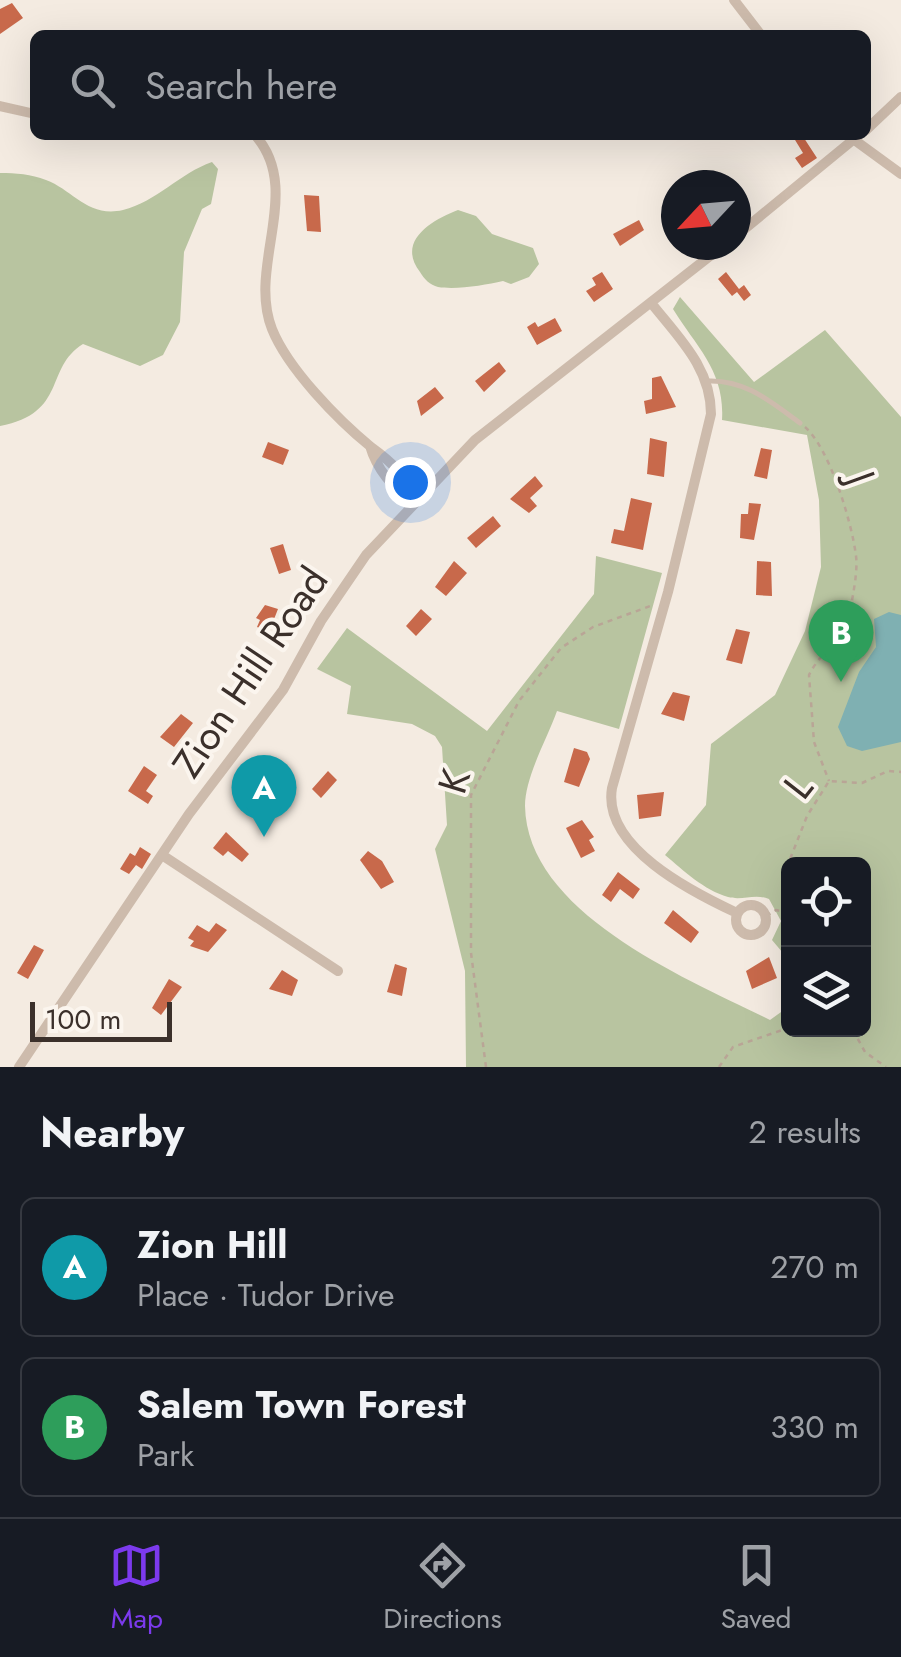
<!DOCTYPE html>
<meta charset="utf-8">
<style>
body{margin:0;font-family:Jost,sans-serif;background:#242831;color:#f1f3f6}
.controls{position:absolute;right:30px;bottom:30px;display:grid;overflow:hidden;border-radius:15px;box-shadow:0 10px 40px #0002}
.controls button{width:90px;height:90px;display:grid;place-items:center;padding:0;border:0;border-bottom:2px solid #363941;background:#171b24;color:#f1f3f6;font:50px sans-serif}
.compass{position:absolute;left:661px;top:170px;width:90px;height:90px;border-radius:50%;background:#171b24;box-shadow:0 10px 40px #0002;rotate:244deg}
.scale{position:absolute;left:30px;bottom:25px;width:142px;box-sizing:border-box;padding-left:10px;border:5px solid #3b302b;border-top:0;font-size:28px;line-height:35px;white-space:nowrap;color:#3b302b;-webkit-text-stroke:8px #fbf5ee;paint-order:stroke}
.you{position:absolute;left:410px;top:482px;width:35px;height:35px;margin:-25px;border:8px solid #fff;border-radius:50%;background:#1a73e8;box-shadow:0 0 0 15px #1a73e833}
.badge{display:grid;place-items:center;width:65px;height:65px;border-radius:50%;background:#7c3aed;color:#fff;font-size:32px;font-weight:700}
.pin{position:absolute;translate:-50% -82px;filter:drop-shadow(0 2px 5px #0008)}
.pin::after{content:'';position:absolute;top:52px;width:35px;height:30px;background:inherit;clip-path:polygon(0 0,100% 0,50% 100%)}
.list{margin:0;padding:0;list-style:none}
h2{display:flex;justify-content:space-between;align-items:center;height:130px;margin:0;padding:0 40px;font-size:42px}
h2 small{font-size:32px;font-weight:400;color:#9ea1a6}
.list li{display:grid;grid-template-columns:65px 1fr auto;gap:30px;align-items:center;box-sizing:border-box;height:140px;margin:0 20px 20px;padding:0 20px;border:2px solid #363941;border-radius:15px}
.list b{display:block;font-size:38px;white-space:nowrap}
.list p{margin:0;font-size:32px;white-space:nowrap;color:#9ea1a6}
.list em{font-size:32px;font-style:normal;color:#9ea1a6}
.icon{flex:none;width:55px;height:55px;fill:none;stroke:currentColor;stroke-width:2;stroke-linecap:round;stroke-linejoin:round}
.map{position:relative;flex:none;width:901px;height:1067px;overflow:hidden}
.search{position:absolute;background:#171b24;box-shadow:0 10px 40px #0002;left:30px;right:30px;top:30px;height:110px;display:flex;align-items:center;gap:25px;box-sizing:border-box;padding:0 35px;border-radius:15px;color:#9ea1a6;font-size:38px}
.sheet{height:450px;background:#171b24}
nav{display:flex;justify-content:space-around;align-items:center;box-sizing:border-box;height:140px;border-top:2px solid #363941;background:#171b24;font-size:28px;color:#9ea1a6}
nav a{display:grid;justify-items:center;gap:5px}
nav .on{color:#7c3aed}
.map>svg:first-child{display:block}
.green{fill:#b8c4a0}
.water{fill:#7fb0b2}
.building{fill:#c8694b}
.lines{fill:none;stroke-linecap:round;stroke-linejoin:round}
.path{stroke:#b9a596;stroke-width:2.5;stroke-dasharray:5 5;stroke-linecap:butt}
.lane{stroke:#cdbbac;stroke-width:5}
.street{stroke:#cdbbac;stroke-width:10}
.labels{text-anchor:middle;stroke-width:8;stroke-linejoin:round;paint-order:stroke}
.street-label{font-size:40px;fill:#3b302b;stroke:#fbf5ee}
</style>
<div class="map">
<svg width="901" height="1067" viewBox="0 0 901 1067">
<rect width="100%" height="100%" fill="#f4ebe1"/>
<!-- green -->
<path class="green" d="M212,162L218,169L211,204L202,209L184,252L180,322L163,355L140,366L83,344C44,368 68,413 0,426V173C16,173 31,174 46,180C73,190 88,218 123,210C156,202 180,173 212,162Z
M458,210L476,216L492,234L533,248L539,264L529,277L511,284L503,281C485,285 457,290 438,287C430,285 424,279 420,272C396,241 432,220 458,210Z
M680,297L754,382L825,330L901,417V1067H466L465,971L435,849L447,825L442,747L435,736L412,724L347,714L351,686L317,669L347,628L487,731L594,594L596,556L662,573L619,729L557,711C547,739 525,777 525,806C527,914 688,979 770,1020L788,1007V1030H864V864H788V959L772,940L781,921L769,899C754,893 743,901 728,897C704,890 684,871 665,855L706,805L711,744L775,695L805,631L821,567L819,500L807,435L722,420C725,371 697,348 673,309Z"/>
<!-- water -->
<path class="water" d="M889,612L901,615V742L862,751L847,746L838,727L859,672L876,647L874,619Z"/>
<!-- building -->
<path class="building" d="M12,3L23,18L0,34V9Z
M792,135H802L817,158L802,168L795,158L803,153Z
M304,195L319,196L321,232L307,231Z
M639,220L644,230L620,246L613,234Z
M602,272L613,289L594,302L586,291L596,285L592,278Z
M726,272L739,289L744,285L751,295L744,301L737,292L732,296L718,279Z
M555,318L562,331L537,345L527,327L535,322L538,327Z
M499,362L506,371L484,392L475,381Z
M661,376L676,407L646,414L644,401L652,399V378Z
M435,387L444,398L421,416L417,401Z
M650,438L667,442L664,477L647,474Z
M268,442L289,450L283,465L262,457Z
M761,448L772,450L767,479L754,476Z
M535,476L543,486L530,498L537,506L529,513L510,499Z
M631,498L652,503L643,550L611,543L614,529L624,531Z
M749,503L761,504L754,540L740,538L741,514H748Z
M493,516L501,526L476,548L467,538Z
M283,544L291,570L279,574L270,548Z
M454,561L467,573L446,596L435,587Z
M757,561L771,562L772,596L756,595Z
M265,605L278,609L269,632L257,627L260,620L256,618Z
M421,609L432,619L416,636L406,626Z
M736,629L750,632L742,664L726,660Z
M673,692L690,696L684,721L661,714Z
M181,714L193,723L174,747L160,737Z
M574,748L587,752L590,759L579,787L564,782Z
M144,766L157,775L146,791L153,796L148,804L128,791Z
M328,771L337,780L321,798L312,789Z
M664,792L661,816L639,819L637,795Z
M582,820L594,837L589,840L595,851L581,858L566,828Z
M226,832L249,854L242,862L228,851L223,856L213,848Z
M140,847L151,854L142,869L136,865L129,874L120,869L130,853L135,856Z
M368,851L382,861L394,882L381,889L360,860Z
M618,872L640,889L633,899L620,889L611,902L602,895Z
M673,910L699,932L691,943L664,923Z
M216,923L227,930L208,952L190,946L194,941L188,938L197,925L209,932Z
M34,945L44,950L28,979L17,973Z
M769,957L777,978L752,989L746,971Z
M395,964L407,968L402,996L387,992Z
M282,970L298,980L292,996L269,989Z
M169,979L182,987L161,1015L152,1008Z"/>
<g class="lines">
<!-- path -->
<path class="path" d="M805,427C830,449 852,523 856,556C858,570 853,596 850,610C845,638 820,652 809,675L814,742L829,781
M788,886L783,877L807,816L829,781L862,783L888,771L901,772
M766,916L776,910L788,913
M853,1030L865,1052L886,1067
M486,1067L471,953V795L519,701L561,648L593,627L653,605
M719,1067L733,1047L788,1028"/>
<!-- lane -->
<path class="lane" d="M707,381C745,379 771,402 800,423"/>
<!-- street -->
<path class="street" d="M734,0L761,35
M0,106L35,114
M866,130L901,97
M255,135C304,190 247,266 272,329C288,369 338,420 371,447C389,460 409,477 414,499
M849,136L901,174
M736,236L859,135
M652,304C679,338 711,368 711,414L668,592L612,788C602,847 692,892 737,913
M370,446C376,467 393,491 414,499
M162,855L338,971
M736 920a15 15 0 1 1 30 0a15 15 0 1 1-30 0Z
M19,1067L189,814L283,690L321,621L366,555L475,440L724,245"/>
</g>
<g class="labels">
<!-- street labels -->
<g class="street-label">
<text transform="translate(861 478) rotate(70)" y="14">J</text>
<text transform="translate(250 672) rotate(-56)" y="14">Zion Hill Road</text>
<text transform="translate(454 781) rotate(-73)" y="14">K</text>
<text transform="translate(798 786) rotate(-52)" y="14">L</text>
</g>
</g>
</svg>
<div class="controls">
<button><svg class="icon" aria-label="locate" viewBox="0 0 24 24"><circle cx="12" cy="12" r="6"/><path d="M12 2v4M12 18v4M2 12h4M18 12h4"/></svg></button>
<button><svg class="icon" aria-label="layers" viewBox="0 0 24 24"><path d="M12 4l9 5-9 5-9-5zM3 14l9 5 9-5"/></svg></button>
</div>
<svg class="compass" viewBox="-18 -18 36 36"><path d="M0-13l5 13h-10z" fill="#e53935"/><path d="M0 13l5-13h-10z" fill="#9ea1a6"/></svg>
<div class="scale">100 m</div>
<div class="you"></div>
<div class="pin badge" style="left:264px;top:837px;background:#0f9aa8">A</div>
<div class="pin badge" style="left:841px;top:682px;background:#2e9e5b">B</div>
<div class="search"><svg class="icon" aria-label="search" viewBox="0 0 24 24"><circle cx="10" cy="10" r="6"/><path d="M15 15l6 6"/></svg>Search here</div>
</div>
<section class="sheet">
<h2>Nearby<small>2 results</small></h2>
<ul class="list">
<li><span class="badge" style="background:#0f9aa8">A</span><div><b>Zion Hill</b><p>Place · Tudor Drive</p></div><em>270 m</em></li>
<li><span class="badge" style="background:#2e9e5b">B</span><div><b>Salem Town Forest</b><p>Park</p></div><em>330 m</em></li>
</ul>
</section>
<nav>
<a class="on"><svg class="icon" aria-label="map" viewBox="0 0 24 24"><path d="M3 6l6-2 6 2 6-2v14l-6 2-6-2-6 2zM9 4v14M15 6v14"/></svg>Map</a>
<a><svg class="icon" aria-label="directions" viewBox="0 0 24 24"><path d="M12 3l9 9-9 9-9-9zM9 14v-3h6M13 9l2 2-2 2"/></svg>Directions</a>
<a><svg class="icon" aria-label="saved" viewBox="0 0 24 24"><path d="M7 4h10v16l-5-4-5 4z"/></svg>Saved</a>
</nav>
